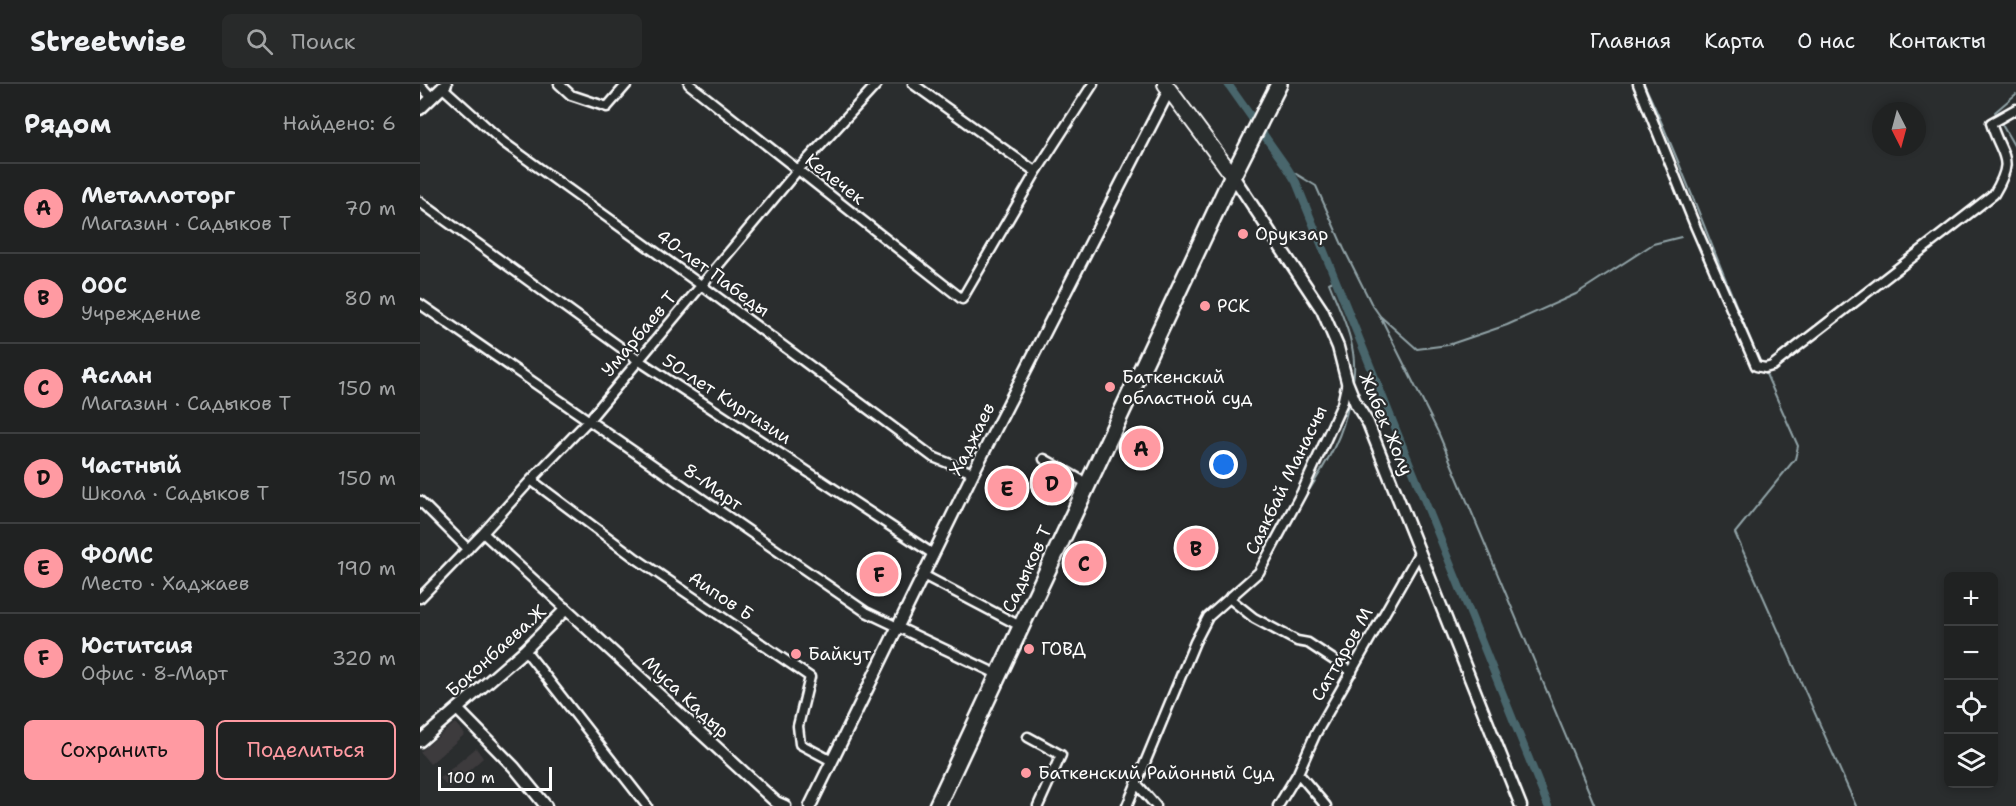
<!DOCTYPE html>
<html lang="ru">
<meta charset="utf-8">
<style>
body{margin:0;font-family:"Shantell Sans",sans-serif;background:#282a2a;color:#f1f3f6}
.controls{position:absolute;right:18px;bottom:18px;display:grid;overflow:hidden;border-radius:9px;box-shadow:0 3px 9px #0003}
.controls button{width:54px;height:54px;display:grid;place-items:center;padding:0;border:0;border-bottom:2px solid #3d3f40;background:#202222;color:#f1f3f6;font:30px sans-serif}
.compass{position:absolute;left:1452px;top:18px;width:54px;height:54px;border-radius:50%;background:#202222;box-shadow:0 3px 9px #0003;rotate:174deg}
.scale{position:absolute;left:18px;bottom:15px;width:114px;box-sizing:border-box;padding-left:6px;border:3px solid #fff;border-top:0;font-size:16px;line-height:21px;white-space:nowrap;color:#fff;-webkit-text-stroke:4px #2a2d2e;paint-order:stroke}
.you{position:absolute;left:804px;top:381px;width:21px;height:21px;margin:-15px;border:4px solid #fff;border-radius:50%;background:#1a73e8;box-shadow:0 0 0 9px #1a73e833}
.badge{display:grid;place-items:center;width:39px;height:39px;border-radius:50%;background:#ff9aa2;color:#111;font-size:20px;font-weight:700}
.pin{position:absolute;translate:-50% -50%;border:3px solid #fff;box-shadow:0 2px 6px #0006}
.list{margin:0;padding:0;list-style:none}
h2{display:flex;justify-content:space-between;align-items:center;height:78px;margin:0;padding:0 24px;font-size:26px}
h2 small{font-size:20px;font-weight:400;color:#a2a4a5}
.list li{display:grid;grid-template-columns:39px 1fr auto;gap:18px;align-items:center;box-sizing:border-box;height:90px;padding:0 24px;border-top:2px solid #3d3f40}
.list b{display:block;font-size:22px;white-space:nowrap}
.list p{margin:0;font-size:20px;white-space:nowrap;color:#a2a4a5}
.list em{font-size:20px;font-style:normal;color:#a2a4a5}
.actions{display:flex;gap:12px;padding:18px 24px}
.actions a{flex:1;padding:14px 0;border:2px solid #ff9aa2;border-radius:9px;text-align:center;font-size:21px;color:#ff9aa2}
.actions .main{background:#ff9aa2;color:#111}
.icon{flex:none;width:33px;height:33px;fill:none;stroke:currentColor;stroke-width:2;stroke-linecap:round;stroke-linejoin:round}
.map{position:relative;flex:none;width:1596px;height:722px;overflow:hidden}
header{display:flex;align-items:center;gap:36px;box-sizing:border-box;height:84px;padding:0 30px;background:#202222;border-bottom:2px solid #3d3f40}
header strong{font-size:28px}
nav{display:flex;gap:33px;margin-inline-start:auto;font-size:21px}
.search{width:420px;height:54px;background:#282a2a;display:flex;align-items:center;gap:15px;box-sizing:border-box;padding:0 21px;border-radius:9px;color:#a2a4a5;font-size:22px}
main{display:flex}
aside{flex:1;background:#202222}
.map>svg:first-child{display:block}
.built{fill:#3e3b3e}
.lines{fill:none;stroke-linecap:round;stroke-linejoin:round}
.stream{stroke:#91a3a7;stroke-width:2}
.canal{stroke:#48666c;stroke-width:8}
.minor-casing{stroke:#fff;stroke-width:13}
.tertiary-casing{stroke:#fff;stroke-width:15}
.primary-casing{stroke:#fff;stroke-width:18}
.trunk-casing{stroke:#fff;stroke-width:20}
.minor{stroke:#2a2d2e;stroke-width:8}
.tertiary{stroke:#2a2d2e;stroke-width:10}
.primary{stroke:#2a2d2e;stroke-width:14}
.trunk{stroke:#2a2d2e;stroke-width:15}
.poi-dot{fill:#ff9aa2;stroke:#2a2d2e;stroke-width:2}
.labels{text-anchor:middle;stroke-width:4.5;stroke-linejoin:round;paint-order:stroke}
.street-label{font-size:18px;fill:#fff;stroke:#2a2d2e}
.poi-label{font-size:18px;fill:#fff;stroke:#2a2d2e;text-anchor:start}
</style>
<header>
<strong>Streetwise</strong>
<div class="search"><svg class="icon" aria-label="search" viewBox="0 0 24 24"><circle cx="10" cy="10" r="6"/><path d="M15 15l6 6"/></svg>Поиск</div>
<nav><a>Главная</a><a>Карта</a><a>О нас</a><a>Контакты</a></nav>
</header>
<main>
<aside>
<h2>Рядом<small>Найдено: 6</small></h2>
<ul class="list">
<li><span class="badge">A</span><div><b>Металлоторг</b><p>Магазин · Садыков Т</p></div><em>70 m</em></li>
<li><span class="badge">B</span><div><b>ООС</b><p>Учреждение</p></div><em>80 m</em></li>
<li><span class="badge">C</span><div><b>Аслан</b><p>Магазин · Садыков Т</p></div><em>150 m</em></li>
<li><span class="badge">D</span><div><b>Частный</b><p>Школа · Садыков Т</p></div><em>150 m</em></li>
<li><span class="badge">E</span><div><b>ФОМС</b><p>Место · Хаджаев</p></div><em>190 m</em></li>
<li><span class="badge">F</span><div><b>Юститсия</b><p>Офис · 8-Март</p></div><em>320 m</em></li>
</ul>
<div class="actions"><a class="main">Сохранить</a><a>Поделиться</a></div>
</aside>
<div class="map">
<svg width="1596" height="722" viewBox="0 0 1596 722">
<rect width="100%" height="100%" fill="#2a2d2e"/>
<filter id="ink" filterUnits="userSpaceOnUse"><feTurbulence type="fractalNoise" baseFrequency=".0167" numOctaves="2"/><feDisplacementMap in="SourceGraphic" scale="12" xChannelSelector="R" yChannelSelector="G"/><feConvolveMatrix kernelMatrix="1 2 1 2 8 2 1 2 1" color-interpolation-filters="sRGB"/></filter>
<g filter="url(#ink)">
<!-- built -->
<path class="built" d="M35,639L45,650L10,680L0,668Z
M56,664L63,674L29,704L20,694Z"/>
<g class="lines">
<!-- stream -->
<path class="stream" d="M1224,0C1267,90 1299,186 1340,277
M1575,28L1596,10
M1581,39L1596,65
M868,85L896,102L924,165L951,219L960,232L997,265L1028,261L1087,241L1156,210L1233,160L1261,153
M915,196L909,199C921,229 939,263 933,297
M960,232L1018,348L1175,722
M1346,290L1378,362L1375,375L1315,449L1436,722
M890,405C909,374 922,354 929,318"/>
<!-- canal -->
<path class="canal" d="M808,0L868,85L876,98L1128,722"/>
<!-- minor casing -->
<g class="minor-casing">
<path id="minor" d="M139,0L151,11L187,23L207,0
M269,0L542,215L616,88L673,0
M493,0L616,88
M1218,0L1276,144L1336,282L1345,284L1352,282L1574,110C1596,73 1582,75 1571,39L1596,25
M0,1L12,14
M22,3L83,58L281,201L513,373L553,389
M0,118L218,276L513,470
M0,220L446,528L579,591
M624,375L668,400
M111,396L214,473L390,593L378,642L380,660L412,677
M0,417L48,465
M63,449L146,525
M503,491L602,543
M0,514L63,449L111,396L168,337L377,87L457,0
M809,514L834,534L877,557L888,559L932,588
M105,566L227,722
M608,653L641,671L618,722
M878,689L906,722
M717,700L736,722
M707,722L775,558L788,533L839,488L882,408L922,320L927,298
M858,722L878,689L895,651L999,469"/>
</g>
<!-- tertiary casing -->
<g class="tertiary-casing">
<path id="tertiary" d="M0,25L26,0
M813,92L902,226L918,263L927,298L936,320L948,339L1101,722
M37,625L94,683L126,722
M0,657L105,566L146,525L356,718L365,722
M390,722L553,389L749,6"/>
</g>
<!-- primary casing -->
<g class="primary-casing">
<path id="primary" d="M745,0L813,92"/>
</g>
<!-- trunk casing -->
<g class="trunk-casing">
<path id="trunk" d="M517,722L808,101L859,0"/>
</g>
<!-- minor -->
<use href="#minor" class="minor"/>
<!-- tertiary -->
<use href="#tertiary" class="tertiary"/>
<!-- primary -->
<use href="#primary" class="primary"/>
<!-- trunk -->
<use href="#trunk" class="trunk"/>
</g>
</g>
<!-- markers -->
<g class="poi-dot">
<circle cx="823" cy="150" r="6"/>
<circle cx="785" cy="222" r="6"/>
<circle cx="690" cy="303" r="6"/>
<circle cx="609" cy="565" r="6"/>
<circle cx="376" cy="570" r="6"/>
<circle cx="606" cy="689" r="6"/>
</g>
<g class="labels">
<!-- street labels -->
<g class="street-label">
<text transform="translate(415 95) rotate(38)" y="6">Келечек</text>
<text transform="translate(293 189) rotate(36)" y="6">40-лет Пабеды</text>
<text transform="translate(219 250) rotate(-50)" y="6">Умарбаев Т</text>
<text transform="translate(307 315) rotate(33)" y="6">50-лет Киргизии</text>
<text transform="translate(966 340) rotate(67)" y="6">Жибек Жолу</text>
<text transform="translate(552 355) rotate(-63)" y="6">Хаджаев</text>
<text transform="translate(866 396) rotate(-64)" y="6">Саякбай Манасчы</text>
<text transform="translate(293 403) rotate(35)" y="6">8-Март</text>
<text transform="translate(607 485) rotate(-65)" y="6">Садыков Т</text>
<text transform="translate(301 512) rotate(34)" y="6">Аипов Б</text>
<text transform="translate(76 567) rotate(-42)" y="6">Боконбаева.Ж</text>
<text transform="translate(922 570) rotate(-60)" y="6">Саттаров М</text>
<text transform="translate(266 613) rotate(43)" y="6">Муса Кадыр</text>
</g>
<!-- poi labels -->
<g class="poi-label">
<text x="835" y="156">Орукзар</text>
<text x="797" y="228">РСК</text>
<text x="702" y="299">Баткенский<tspan x="702" dy="21">областной суд</tspan></text>
<text x="621" y="571">ГОВД</text>
<text x="388" y="576">Байкут</text>
<text x="618" y="695">Баткенский Районный Суд</text>
</g>
</g>
</svg>
<div class="controls">
<button>+</button>
<button>−</button>
<button><svg class="icon" aria-label="locate" viewBox="0 0 24 24"><circle cx="12" cy="12" r="6"/><path d="M12 2v4M12 18v4M2 12h4M18 12h4"/></svg></button>
<button><svg class="icon" aria-label="layers" viewBox="0 0 24 24"><path d="M12 4l9 5-9 5-9-5zM3 14l9 5 9-5"/></svg></button>
</div>
<svg class="compass" viewBox="-18 -18 36 36"><path d="M0-13l5 13h-10z" fill="#e53935"/><path d="M0 13l5-13h-10z" fill="#a2a4a5"/></svg>
<div class="scale">100 m</div>
<div class="you"></div>
<div class="pin badge" style="left:721px;top:364px">A</div>
<div class="pin badge" style="left:776px;top:464px">B</div>
<div class="pin badge" style="left:664px;top:479px">C</div>
<div class="pin badge" style="left:632px;top:399px">D</div>
<div class="pin badge" style="left:587px;top:404px">E</div>
<div class="pin badge" style="left:459px;top:490px">F</div>
</div>
</main>
